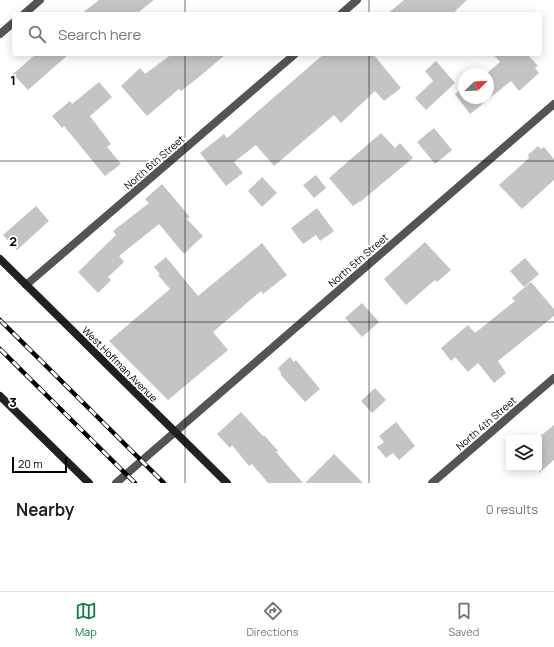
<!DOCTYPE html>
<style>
body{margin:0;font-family:Manrope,sans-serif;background:#f6f6f6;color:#222}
.controls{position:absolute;right:12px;bottom:12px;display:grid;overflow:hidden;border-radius:4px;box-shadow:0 2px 10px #0003}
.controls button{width:36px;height:36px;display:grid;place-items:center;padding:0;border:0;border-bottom:1px solid #e0e0e0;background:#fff;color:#222;font:20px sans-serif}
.compass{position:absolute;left:458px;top:68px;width:36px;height:36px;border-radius:50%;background:#fff;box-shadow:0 2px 10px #0003;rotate:66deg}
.scale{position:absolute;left:12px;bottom:10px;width:55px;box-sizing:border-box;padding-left:4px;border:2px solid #000;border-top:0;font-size:11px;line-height:14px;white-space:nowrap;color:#000;-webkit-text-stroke:3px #fff;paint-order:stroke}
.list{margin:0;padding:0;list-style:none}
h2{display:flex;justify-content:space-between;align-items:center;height:52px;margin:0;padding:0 16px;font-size:17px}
h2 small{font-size:13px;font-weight:400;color:#767676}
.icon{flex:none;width:22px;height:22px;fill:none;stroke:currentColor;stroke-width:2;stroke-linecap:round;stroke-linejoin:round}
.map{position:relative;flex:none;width:554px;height:483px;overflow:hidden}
.search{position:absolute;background:#fff;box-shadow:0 2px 10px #0003;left:12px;right:12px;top:12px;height:44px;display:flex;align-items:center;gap:10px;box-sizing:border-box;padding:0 14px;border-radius:4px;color:#767676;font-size:15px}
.sheet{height:108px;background:#fff}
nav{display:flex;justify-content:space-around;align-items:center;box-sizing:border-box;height:56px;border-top:1px solid #e0e0e0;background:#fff;font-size:11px;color:#767676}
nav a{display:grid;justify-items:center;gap:2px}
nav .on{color:#0b8043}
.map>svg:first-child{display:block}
.building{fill:#c4c4c4}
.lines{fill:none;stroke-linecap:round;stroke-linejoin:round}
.street{stroke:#545454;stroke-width:8}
.secondary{stroke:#212121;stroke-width:8}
.rail-casing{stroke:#000;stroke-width:4.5}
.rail{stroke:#fff;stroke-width:3;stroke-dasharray:9;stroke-linecap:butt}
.grid{fill:none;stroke:#000;stroke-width:1;stroke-opacity:0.55}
.labels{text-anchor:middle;stroke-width:3.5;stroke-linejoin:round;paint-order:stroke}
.street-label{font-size:10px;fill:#000;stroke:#fff}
.grid-label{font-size:13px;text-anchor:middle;font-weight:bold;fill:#000;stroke:#fff;stroke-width:3.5;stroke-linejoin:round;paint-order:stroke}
</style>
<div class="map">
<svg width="554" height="483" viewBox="0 0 554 483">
<rect width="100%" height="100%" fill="#fff"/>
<!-- building -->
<path class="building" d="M99,0H154L136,14H81Z
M404,0H467L452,14H387Z
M36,54H69L28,90L13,74Z
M172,54H226L199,77L181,91L179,89L147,116L121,86L140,68L145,74Z
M324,54H373L401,88L384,101L375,91L341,123L334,115L274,166L256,145L234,162L243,173L226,186L200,153L224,134L227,138Z
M493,54H527L538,66L535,68L539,73L519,91L511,81L470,114L455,94L464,87V98H488V74H486L500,62Z
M436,61L455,83L426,110L415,98L433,81L425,71Z
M99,82L112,97L90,116L111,144L107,147L121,164L105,176L64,126L62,128L52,116L70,101L72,104Z
M434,128L452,150L435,164L417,142Z
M381,133L395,148L400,143L413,158L360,202V201L353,206L329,178Z
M538,146L541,149L544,147L554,159V180L522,209L499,185L529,158L528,155Z
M316,175L326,188L314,198L303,185Z
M262,177L277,193L262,207L248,191Z
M162,184L190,217L187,219L203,236L184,254L159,224L119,256L124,262L108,277L111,280L98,293L78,272L116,235L113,231L149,203L145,199Z
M36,206L49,221L17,250L3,235Z
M317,208L334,231L320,241L316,235L303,244L291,228Z
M425,242L451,270L437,282L435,280L406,305L384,279Z
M262,243L287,275L263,294L261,291L213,332L228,350L168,400L109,341L170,289L158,275L160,274L154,267L166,257L198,296Z
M525,258L539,274L524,287L510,271Z
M531,282L554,309V316L498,361L506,373L494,383L478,363L468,372L455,357L451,361L441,348L468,325L475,333L515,301L512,298Z
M362,303L379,322L362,337L345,318Z
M290,357L294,362L296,360L320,389L305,402L280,374L281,373L278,368Z
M375,388L386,400L372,413L361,401Z
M241,412L263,436L264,435L278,451L276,452L303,483H268L252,464L249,466L232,445L230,448L217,434Z
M396,422L415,446L399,460L393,453L386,458L377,447L384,442L379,436Z
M554,425V460L539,473V437Z
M334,454L363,483H305Z"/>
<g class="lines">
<!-- street -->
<path class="street" d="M24,14L40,0
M341,14L357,0
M0,34L14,22
M26,285L295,54
M116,483L554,104
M432,483L554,378"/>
<!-- secondary -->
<path class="secondary" d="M0,259L227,483
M0,396L89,483"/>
<!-- rail casing -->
<g class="rail-casing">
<path id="rail" d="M0,320L164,483
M0,349L135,483"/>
</g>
<!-- rail -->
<use href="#rail" class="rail"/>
</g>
<!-- grid -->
<path class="grid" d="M185,0V14M369,0V14M185,54V483M369,54V483M0,161H554M0,322H554"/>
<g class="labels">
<!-- street labels -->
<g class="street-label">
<text transform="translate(154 162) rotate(-41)" y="4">North 6th Street</text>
<text transform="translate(358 260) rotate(-41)" y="4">North 5th Street</text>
<text transform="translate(120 364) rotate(45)" y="4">West Hoffman Avenue</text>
<text transform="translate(486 423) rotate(-41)" y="4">North 4th Street</text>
</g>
</g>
<g class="grid-label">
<text x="13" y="85">1</text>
<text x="13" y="246">2</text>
<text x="13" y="407">3</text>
</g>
</svg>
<div class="controls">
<button><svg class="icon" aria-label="layers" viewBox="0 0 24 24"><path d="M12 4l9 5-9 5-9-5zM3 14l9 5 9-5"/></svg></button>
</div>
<svg class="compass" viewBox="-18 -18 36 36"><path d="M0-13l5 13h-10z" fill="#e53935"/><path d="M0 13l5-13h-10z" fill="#767676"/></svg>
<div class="scale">20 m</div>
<div class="search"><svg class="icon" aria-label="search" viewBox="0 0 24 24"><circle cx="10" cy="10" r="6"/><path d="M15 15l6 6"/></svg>Search here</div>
</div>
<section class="sheet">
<h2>Nearby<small>0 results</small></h2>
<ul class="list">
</ul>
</section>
<nav>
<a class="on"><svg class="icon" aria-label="map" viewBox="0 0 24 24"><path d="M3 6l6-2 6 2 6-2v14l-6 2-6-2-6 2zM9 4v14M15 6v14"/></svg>Map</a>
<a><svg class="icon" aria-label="directions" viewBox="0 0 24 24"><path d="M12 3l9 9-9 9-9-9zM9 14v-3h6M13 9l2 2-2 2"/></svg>Directions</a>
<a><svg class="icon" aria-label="saved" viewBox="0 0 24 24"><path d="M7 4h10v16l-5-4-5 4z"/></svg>Saved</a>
</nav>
